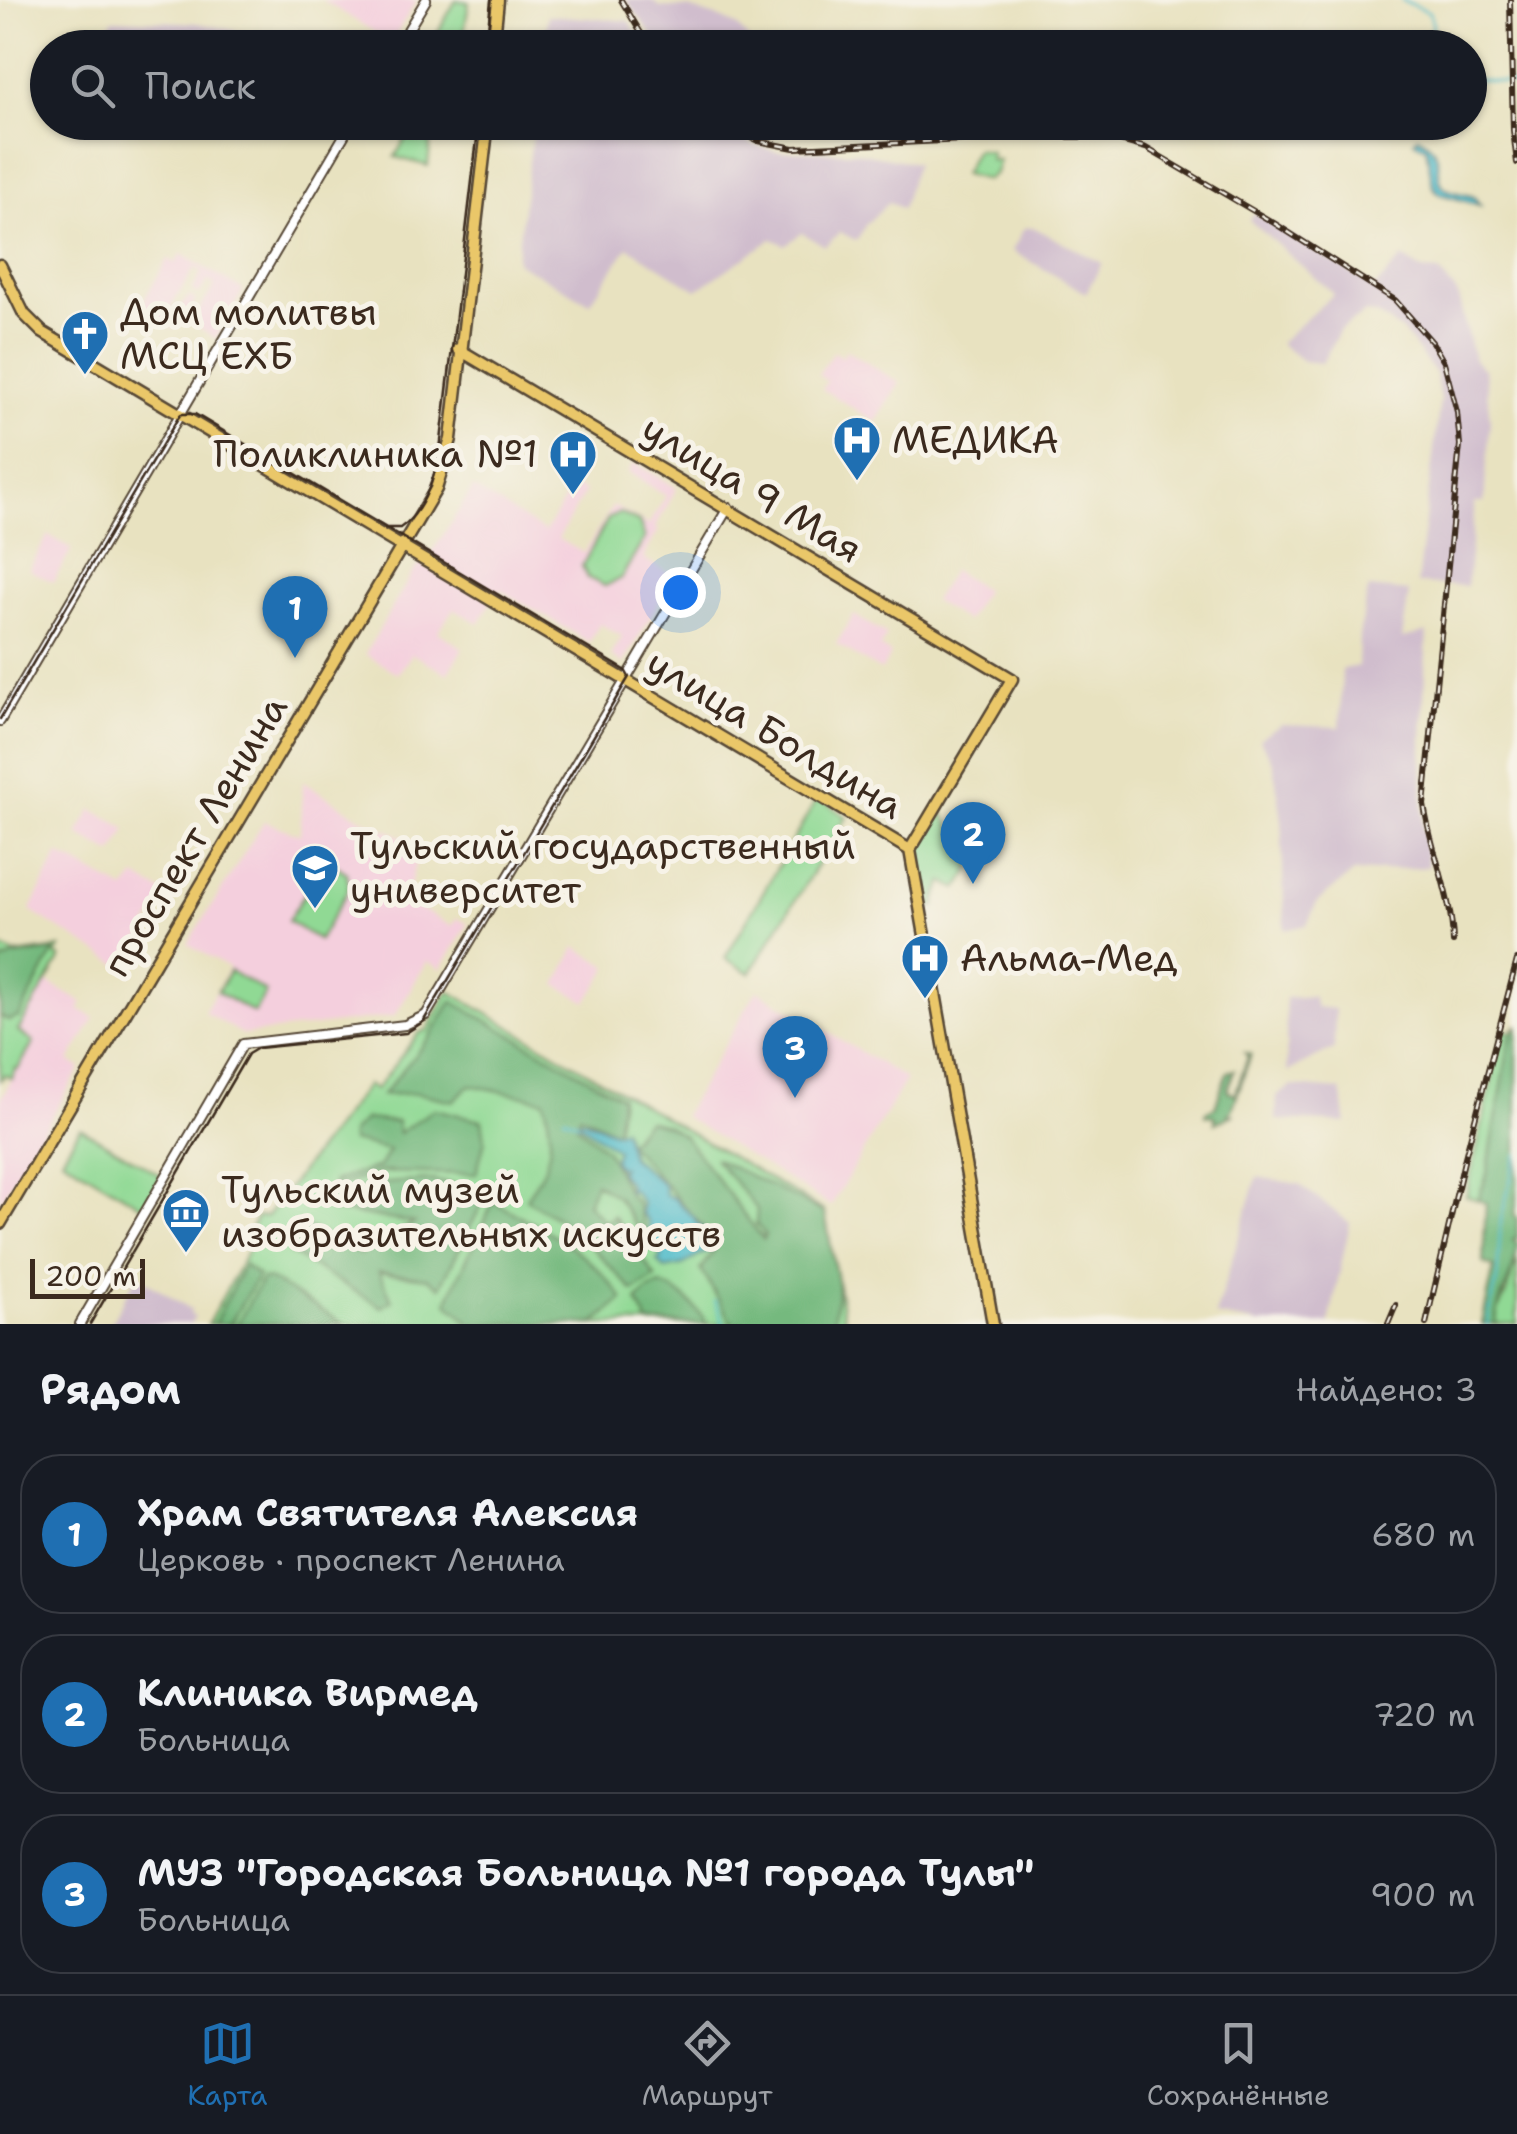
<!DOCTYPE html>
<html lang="ru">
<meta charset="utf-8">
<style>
body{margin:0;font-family:"Shantell Sans",sans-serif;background:#242831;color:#f1f3f6}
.scale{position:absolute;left:30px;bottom:25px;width:115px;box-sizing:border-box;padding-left:10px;border:5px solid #3b2a1e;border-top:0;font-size:28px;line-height:35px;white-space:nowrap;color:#3b2a1e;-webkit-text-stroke:8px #f7f3e8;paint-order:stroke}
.you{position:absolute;left:680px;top:592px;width:35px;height:35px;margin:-25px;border:8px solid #fff;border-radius:50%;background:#1a73e8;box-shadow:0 0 0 15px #1a73e833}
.badge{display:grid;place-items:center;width:65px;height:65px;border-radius:50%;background:#1f6fb2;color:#fff;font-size:32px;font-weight:700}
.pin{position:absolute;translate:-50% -82px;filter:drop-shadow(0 2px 5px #0008)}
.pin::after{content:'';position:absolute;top:52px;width:35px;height:30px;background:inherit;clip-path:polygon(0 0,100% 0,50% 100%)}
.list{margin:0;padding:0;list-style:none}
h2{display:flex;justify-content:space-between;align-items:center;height:130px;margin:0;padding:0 40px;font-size:42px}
h2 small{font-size:32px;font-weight:400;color:#9ea1a6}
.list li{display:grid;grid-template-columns:65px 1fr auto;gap:30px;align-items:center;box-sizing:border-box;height:160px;margin:0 20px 20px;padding:0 20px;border:2px solid #363941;border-radius:40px}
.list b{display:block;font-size:38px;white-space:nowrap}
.list p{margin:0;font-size:32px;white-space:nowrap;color:#9ea1a6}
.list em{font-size:32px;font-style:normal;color:#9ea1a6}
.icon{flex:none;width:55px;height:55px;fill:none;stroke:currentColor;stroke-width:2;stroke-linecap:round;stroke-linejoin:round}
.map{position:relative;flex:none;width:1517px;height:1324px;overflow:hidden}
.search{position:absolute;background:#171b24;box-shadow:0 2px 8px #0004;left:30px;right:30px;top:30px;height:110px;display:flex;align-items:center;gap:25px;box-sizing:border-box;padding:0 35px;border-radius:55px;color:#9ea1a6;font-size:38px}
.sheet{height:670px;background:#171b24}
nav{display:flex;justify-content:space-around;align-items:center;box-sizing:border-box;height:140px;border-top:2px solid #363941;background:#171b24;font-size:28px;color:#9ea1a6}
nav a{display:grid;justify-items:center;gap:5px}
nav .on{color:#1f6fb2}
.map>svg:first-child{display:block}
.built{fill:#f4cfdd;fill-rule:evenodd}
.industrial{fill:#d0bdcd}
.green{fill:#90d994;stroke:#668259;stroke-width:2.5}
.forest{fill:#74b97e;stroke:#58724e;stroke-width:2.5}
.water{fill:#50bcca;stroke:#467374;stroke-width:2.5}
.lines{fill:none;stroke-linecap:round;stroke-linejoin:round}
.stream{stroke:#50bcca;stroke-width:2.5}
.minor-casing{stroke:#554636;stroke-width:12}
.major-casing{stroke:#554636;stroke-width:15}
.minor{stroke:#fff;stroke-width:8}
.major{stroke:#eac769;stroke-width:10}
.tram{stroke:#3b2a1e;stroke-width:2.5}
.rail-casing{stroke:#3b2a1e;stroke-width:6}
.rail{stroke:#f7f3e8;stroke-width:2.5;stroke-dasharray:8;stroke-linecap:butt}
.labels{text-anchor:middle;stroke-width:10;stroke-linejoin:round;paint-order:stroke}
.poi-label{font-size:38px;fill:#3b2a1e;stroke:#f7f3e8;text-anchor:start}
.street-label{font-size:38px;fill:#3b2a1e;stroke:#f7f3e8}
</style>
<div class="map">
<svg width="1517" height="1324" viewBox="0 0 1517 1324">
<rect width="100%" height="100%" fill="#f7f3e8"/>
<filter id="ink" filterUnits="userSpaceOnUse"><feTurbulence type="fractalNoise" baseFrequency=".01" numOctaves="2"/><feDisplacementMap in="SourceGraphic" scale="20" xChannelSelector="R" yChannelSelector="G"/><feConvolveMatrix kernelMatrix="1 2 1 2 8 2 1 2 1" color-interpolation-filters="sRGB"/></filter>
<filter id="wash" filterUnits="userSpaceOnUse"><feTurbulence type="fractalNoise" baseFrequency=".0048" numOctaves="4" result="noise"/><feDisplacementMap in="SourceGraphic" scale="40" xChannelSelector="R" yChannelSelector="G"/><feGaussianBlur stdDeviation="2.25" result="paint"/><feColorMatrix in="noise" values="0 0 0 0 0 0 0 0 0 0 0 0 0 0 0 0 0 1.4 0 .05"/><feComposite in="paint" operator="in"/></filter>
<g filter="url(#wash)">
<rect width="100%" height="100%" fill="#e8e2c0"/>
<!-- built -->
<path class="built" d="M322,0H417L391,42Z
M181,254L243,290L216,339L183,316L174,329L139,308L168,259L176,263ZM195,268L202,272L192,291L199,295L208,281L215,285L194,318L188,313L196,300L189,296L177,312L170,308Z
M846,350L900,383L876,422L822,389L827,381L818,375L833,352L842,357Z
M634,463L677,488L655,528L659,530L643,558L674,577L623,664L611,656L622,636L600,624L589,642L499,589L479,623L453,609L438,632L463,648L448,674L412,654L398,674L365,654L413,572L436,546L473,488L545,532L573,485L585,492L558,539L584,553L613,506L649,525L666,496L628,472Z
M48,535L72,549L53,582L29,570Z
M952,570L985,590L966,621L933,601Z
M854,615L887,635L880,647L891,654L881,671L836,644Z
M303,781L362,819L420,845L406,901L451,926L457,918L468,924L441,969L427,961L395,1016L243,1035L204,1012L229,968L188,944L264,821L300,835Z
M92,809L127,829L113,854L78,835Z
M59,854L125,890L136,877L166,894L124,968L30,911Z
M576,947L609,967L587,1002L557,985Z
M47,982L83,1003L79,1009L95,1018L69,1061L81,1068L0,1202V1100L15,1074L12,1072L15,1067L18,1068L34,1042L17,1032Z
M757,990L906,1079L831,1206L683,1116Z"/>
<!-- industrial -->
<path class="industrial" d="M626,0H652L660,7L687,8L723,19L738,27L755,47H661Z
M548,15L629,21L646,47H544Z
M113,19L197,23L247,33L242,47H98Z
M534,123H714L754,145L776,151L856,152L916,163L902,209L889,202L866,224L857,241L840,232L825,246L802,233L785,245L772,239L697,290L628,247L590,303L516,262Z
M1254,213L1375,288L1402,258L1423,271L1439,272L1457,293L1474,360L1485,370L1490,421L1484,503H1475L1467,586L1417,584L1440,400L1435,373L1403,332L1376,314L1365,313L1340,330L1322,363L1302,361L1279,343L1334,294L1249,220Z
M1033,227L1102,263L1086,293L1012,251L1024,228Z
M1368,588L1409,592L1402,639L1427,632L1422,739L1423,827L1428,867L1353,873L1317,902L1307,925L1285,930L1281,813L1273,762L1259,739L1281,725L1340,727L1342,669L1358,666L1359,636Z
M1313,996L1316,1007L1335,1009L1334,1049L1287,1072L1285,998Z
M1292,1086L1341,1090L1347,1123L1276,1120L1277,1096Z
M1257,1177L1299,1184L1350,1223L1329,1324H1259L1215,1316Z
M137,1275L192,1310L189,1313L195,1317L190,1324H110Z"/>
<!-- green -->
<path class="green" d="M456,0L469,2L463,40L435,37Z
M414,124L432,127L428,166L395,157Z
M976,149L991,152L990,160H999L995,173L986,180L963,174Z
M620,513L639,522L645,538L621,578L605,586L588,578L582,566L608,519Z
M818,797L847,817L750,973L725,958Z
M942,811L973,865L958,889L943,882L936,899V906L927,908L918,852Z
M326,859L347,873L349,888L319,940L288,921Z
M0,947L15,954L60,948L56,955L61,958L18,1031L34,1042L18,1069L15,1068L12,1079L5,1075L0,1080Z
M230,971L266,992L254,1013L217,992Z
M449,991L824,1211L845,1324H208L257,1233L251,1228L257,1217L267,1216L367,1085L375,1090L419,1033L427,1030Z
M1504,1028L1511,1033L1487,1174L1478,1200L1466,1196Z
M80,1128L162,1176L144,1207L62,1158Z
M1517,1263V1324H1496C1496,1308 1503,1302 1508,1289C1512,1278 1509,1274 1517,1263Z"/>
<!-- forest -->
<path class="forest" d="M51,951L54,952L19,1017L8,1021L0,1016V962L14,956Z
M452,1001L621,1097L616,1132L580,1114L577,1125L607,1151L630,1197L637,1203L651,1250L617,1197L595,1183L587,1204L605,1222L614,1216L656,1278L633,1291L576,1230L526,1199C551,1160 556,1145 544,1100L470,1085L453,1101L418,1093L382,1095L430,1037Z
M1517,1026V1201L1514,1215L1517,1218V1238L1513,1240L1517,1244C1517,1274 1497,1294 1496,1324H1482L1494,1267L1483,1263L1486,1203L1478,1200L1487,1174L1511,1033Z
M1245,1053L1251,1054L1232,1110L1228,1114L1233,1115L1215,1123V1116L1206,1115L1207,1111L1215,1107L1227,1072L1234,1070L1227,1091L1235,1094L1248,1057Z
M434,1109L482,1120L485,1140L476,1174L382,1172L333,1188L334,1181L379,1167L389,1150L351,1141V1133L365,1119L397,1122L399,1133Z
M647,1120L666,1125L684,1136L763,1239L765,1234L756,1224L757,1209L714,1158L825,1213L838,1286L833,1324H733L701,1270L716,1247V1242L628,1143Z
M431,1180L457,1185L485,1198L440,1287L428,1278L379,1272L392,1300L382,1307L290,1253L287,1242L300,1223L360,1254L414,1223L328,1210C348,1180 398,1183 431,1180Z
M493,1202C545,1228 589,1251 623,1299L594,1324H472L447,1302Z
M244,1265L258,1276L230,1324H214Z
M262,1279L271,1280L344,1324H237Z
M660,1285C680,1290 697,1307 707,1324H649L637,1301L647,1291Z"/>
<!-- water -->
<path class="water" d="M1418,136C1453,154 1427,183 1451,191C1458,194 1467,194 1474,197L1480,205L1439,194L1433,186L1426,147L1414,141Z
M582,1119L616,1132L623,1128L631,1157L663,1184L666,1195L674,1198L695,1218V1221L716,1242V1247L680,1266L665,1269L657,1261L662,1257L652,1244L648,1221L641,1212L642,1203L633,1190L628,1192L629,1185L619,1171L622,1167H618L613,1160L617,1150L578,1122Z"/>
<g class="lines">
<!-- stream -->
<path class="stream" d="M1398,48L1429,34L1433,25L1429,12L1402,0
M1470,79L1517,84
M564,1117L578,1122
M715,1301L724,1324
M1487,1324L1497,1280L1501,1219L1517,1154"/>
</g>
</g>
<g filter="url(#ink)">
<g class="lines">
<!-- minor casing -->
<g class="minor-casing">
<path id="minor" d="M397,48L426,0
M0,721L352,122
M80,1324L243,1044L405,1025L426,1015L728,508"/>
</g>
<!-- major casing -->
<g class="major-casing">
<path id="major" d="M493,48L498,0
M0,265L24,314L42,332L910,850
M458,349L1012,679L910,850
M910,850L993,1324
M0,1224L436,489L451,439L488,122"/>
</g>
<!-- minor -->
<use href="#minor" class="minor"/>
<!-- major -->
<use href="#major" class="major"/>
<!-- tram -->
<path class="tram" d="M486,48L491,0
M385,528H400C422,514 432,482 439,458L479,122
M0,719L178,418L181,414H195L625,670L629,677L423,1022L406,1033L258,1048L248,1054L90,1324"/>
<!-- rail casing -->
<g class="rail-casing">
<path id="rail" d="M621,0L650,48
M1510,0L1513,130L1517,163
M719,122L758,141L794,148L1027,137
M1040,137H1106L1146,148L1274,223L1395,300L1432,342L1444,362L1457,412L1460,445L1424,805C1431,852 1452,895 1453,942
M1388,1324L1396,1305
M1426,1324L1464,1161L1517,960"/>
</g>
<!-- rail -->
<use href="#rail" class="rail"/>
</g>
</g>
<!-- icons -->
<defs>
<g id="church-pin" transform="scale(2.5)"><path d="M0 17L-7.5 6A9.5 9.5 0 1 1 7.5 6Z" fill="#1f6fb2" stroke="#f7f3e8"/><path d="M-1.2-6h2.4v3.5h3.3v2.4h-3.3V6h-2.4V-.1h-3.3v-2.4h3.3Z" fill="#fff"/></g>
<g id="hospital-pin" transform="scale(2.5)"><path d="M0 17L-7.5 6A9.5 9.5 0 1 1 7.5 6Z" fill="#1f6fb2" stroke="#f7f3e8"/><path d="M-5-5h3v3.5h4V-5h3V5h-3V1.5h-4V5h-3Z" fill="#fff"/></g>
<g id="university-pin" transform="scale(2.5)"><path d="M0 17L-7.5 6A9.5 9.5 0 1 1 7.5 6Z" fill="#1f6fb2" stroke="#f7f3e8"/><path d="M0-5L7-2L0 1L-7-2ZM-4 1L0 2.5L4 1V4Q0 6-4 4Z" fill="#fff"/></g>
<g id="museum-pin" transform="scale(2.5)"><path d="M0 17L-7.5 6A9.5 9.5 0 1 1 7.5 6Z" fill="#1f6fb2" stroke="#f7f3e8"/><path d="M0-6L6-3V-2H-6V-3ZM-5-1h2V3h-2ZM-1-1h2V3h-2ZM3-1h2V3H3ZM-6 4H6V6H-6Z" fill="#fff"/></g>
</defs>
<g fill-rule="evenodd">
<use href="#church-pin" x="85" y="334"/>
<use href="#hospital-pin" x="857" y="440"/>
<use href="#hospital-pin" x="573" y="454"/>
<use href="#university-pin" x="315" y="868"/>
<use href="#hospital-pin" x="925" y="958"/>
<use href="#museum-pin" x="186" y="1212"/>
</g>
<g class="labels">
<!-- poi labels -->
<g class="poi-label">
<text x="120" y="325">Дом молитвы<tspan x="120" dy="44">МСЦ ЕХБ</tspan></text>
<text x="892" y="453">МЕДИКА</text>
<text x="538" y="467" text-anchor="end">Поликлиника №1</text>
<text x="350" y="859">Тульский государственный<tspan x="350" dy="44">университет</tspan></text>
<text x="960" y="971">Альма-Мед</text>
<text x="221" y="1203">Тульский музей<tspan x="221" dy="44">изобразительных искусств</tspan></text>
</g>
<!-- street labels -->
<g class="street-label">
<text transform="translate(752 489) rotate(31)" y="13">улица 9 Мая</text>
<text transform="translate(775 734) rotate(31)" y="13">улица Болдина</text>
<text transform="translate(195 836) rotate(-59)" y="13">проспект Ленина</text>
</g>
</g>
</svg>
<div class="scale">200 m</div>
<div class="you"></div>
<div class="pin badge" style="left:295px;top:658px">1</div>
<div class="pin badge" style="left:973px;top:884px">2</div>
<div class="pin badge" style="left:795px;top:1098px">3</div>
<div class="search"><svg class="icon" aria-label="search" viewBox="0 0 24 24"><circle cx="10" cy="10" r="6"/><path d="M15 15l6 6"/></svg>Поиск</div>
</div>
<section class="sheet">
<h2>Рядом<small>Найдено: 3</small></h2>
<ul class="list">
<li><span class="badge">1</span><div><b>Храм Святителя Алексия</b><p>Церковь · проспект Ленина</p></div><em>680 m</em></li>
<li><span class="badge">2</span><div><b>Клиника Вирмед</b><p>Больница</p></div><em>720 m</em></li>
<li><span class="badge">3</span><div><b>МУЗ &quot;Городская Больница №1 города Тулы&quot;</b><p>Больница</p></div><em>900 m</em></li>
</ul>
</section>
<nav>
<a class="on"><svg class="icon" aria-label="map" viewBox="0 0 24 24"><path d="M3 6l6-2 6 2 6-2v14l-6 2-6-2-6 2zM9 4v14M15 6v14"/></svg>Карта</a>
<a><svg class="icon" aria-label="directions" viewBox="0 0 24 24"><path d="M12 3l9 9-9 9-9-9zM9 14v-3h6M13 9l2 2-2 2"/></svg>Маршрут</a>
<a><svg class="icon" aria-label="saved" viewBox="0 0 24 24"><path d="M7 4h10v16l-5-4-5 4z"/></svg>Сохранённые</a>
</nav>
